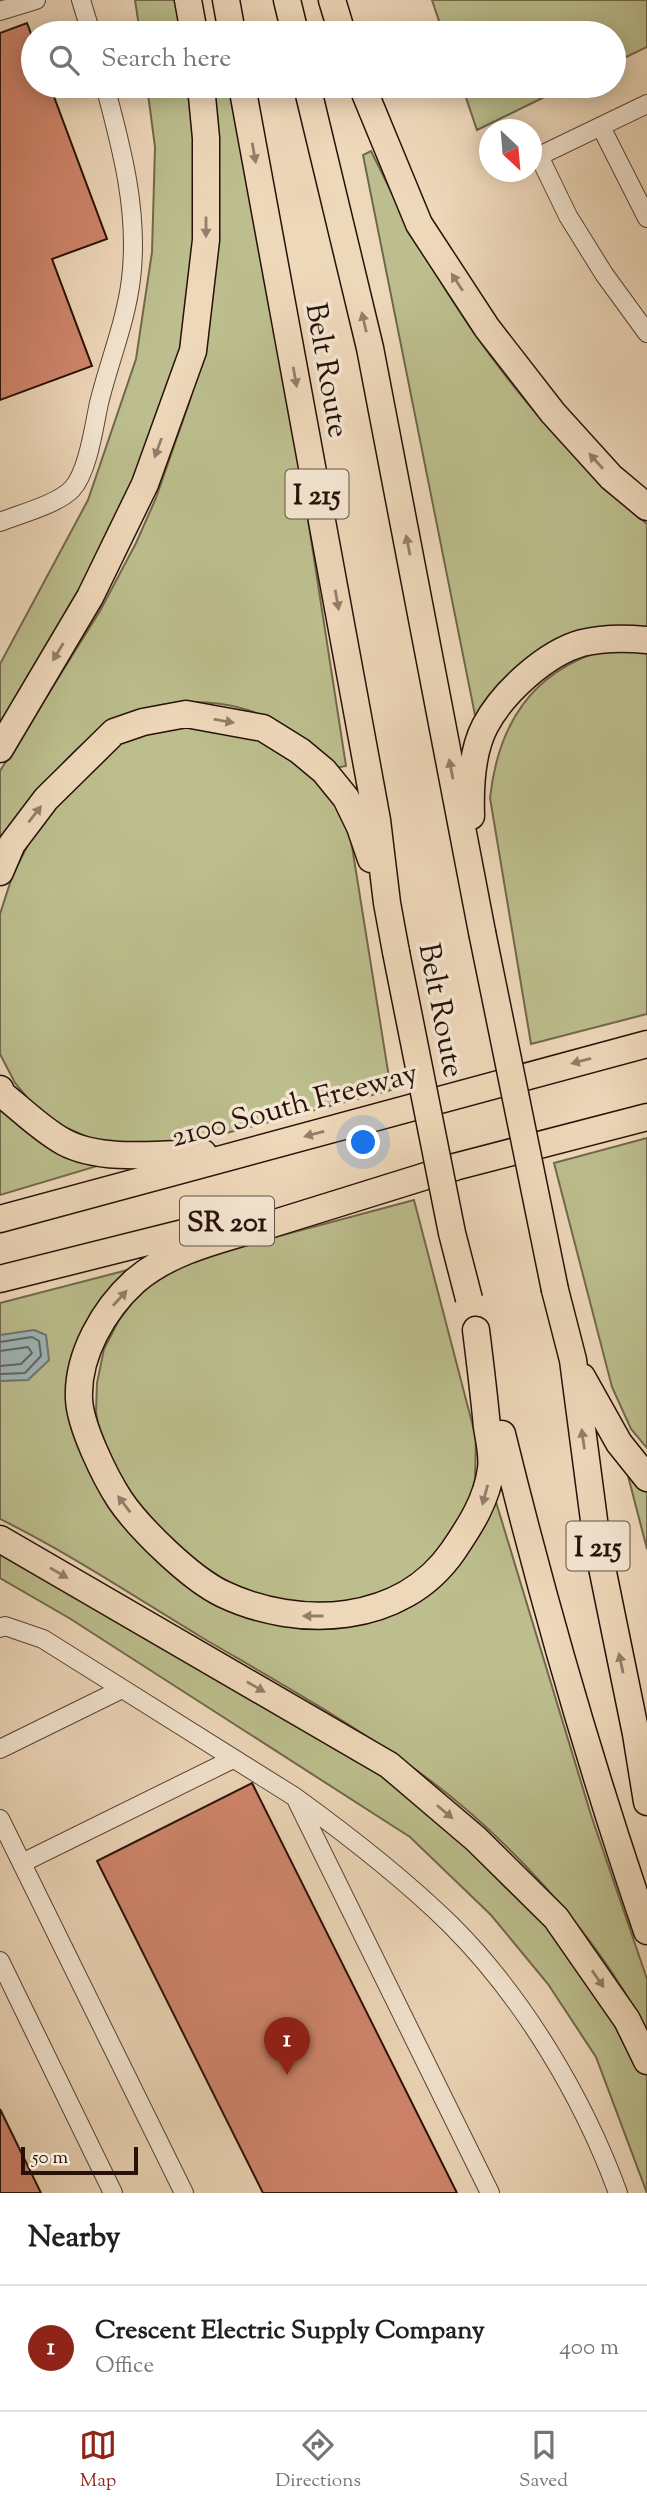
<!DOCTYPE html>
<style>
body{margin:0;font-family:"Sorts Mill Goudy",serif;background:#f6f6f6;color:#202124}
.compass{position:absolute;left:479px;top:119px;width:63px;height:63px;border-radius:50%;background:#fff;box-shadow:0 4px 18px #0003;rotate:154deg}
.scale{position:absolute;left:21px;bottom:18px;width:117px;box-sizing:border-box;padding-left:7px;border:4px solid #271109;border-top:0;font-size:19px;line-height:24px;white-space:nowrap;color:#271109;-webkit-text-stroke:5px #f4e6d2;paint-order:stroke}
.you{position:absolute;left:364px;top:1143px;width:24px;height:24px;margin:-18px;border:5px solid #fff;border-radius:50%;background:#1a73e8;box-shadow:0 0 0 10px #1a73e833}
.badge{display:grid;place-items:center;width:46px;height:46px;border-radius:50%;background:#8f2418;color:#fff;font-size:23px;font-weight:700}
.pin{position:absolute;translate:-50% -58px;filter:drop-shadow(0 2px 4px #0008)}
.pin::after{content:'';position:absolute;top:37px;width:24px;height:21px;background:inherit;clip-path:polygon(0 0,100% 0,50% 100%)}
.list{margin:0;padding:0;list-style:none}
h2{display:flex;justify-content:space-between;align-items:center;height:91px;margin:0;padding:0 28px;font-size:30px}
h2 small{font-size:23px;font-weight:400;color:#757577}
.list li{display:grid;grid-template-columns:46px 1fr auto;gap:21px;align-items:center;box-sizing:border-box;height:126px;padding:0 28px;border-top:2px solid #e0e0e0}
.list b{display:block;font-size:26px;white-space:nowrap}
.list p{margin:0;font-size:23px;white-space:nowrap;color:#757577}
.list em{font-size:23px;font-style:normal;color:#757577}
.icon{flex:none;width:38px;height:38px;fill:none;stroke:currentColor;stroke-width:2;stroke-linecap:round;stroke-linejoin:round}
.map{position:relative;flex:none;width:647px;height:2193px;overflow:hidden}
.search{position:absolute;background:#fff;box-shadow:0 4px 18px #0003;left:21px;right:21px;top:21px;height:77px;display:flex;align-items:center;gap:18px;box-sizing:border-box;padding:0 24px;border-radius:38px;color:#757577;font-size:26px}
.sheet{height:217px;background:#fff}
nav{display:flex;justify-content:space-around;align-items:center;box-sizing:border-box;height:98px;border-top:2px solid #e0e0e0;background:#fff;font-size:19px;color:#757577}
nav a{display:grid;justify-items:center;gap:4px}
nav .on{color:#8f2418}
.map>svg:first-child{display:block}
.green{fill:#bcbe8d;stroke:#72684b;stroke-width:2}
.water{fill:#9eb7ba;stroke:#6e7573;stroke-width:2}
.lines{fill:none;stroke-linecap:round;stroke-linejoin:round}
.shore{stroke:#626462;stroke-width:2}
.building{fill:#d1866d;stroke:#271109;stroke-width:2}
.minor-casing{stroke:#594335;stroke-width:20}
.highway-casing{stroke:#271109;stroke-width:29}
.minor{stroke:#f4e6d2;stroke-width:18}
.highway{stroke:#eed8ba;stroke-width:26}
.highway-bridge-casing{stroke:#271109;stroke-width:29;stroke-linecap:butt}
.highway-bridge{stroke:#eed8ba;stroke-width:26}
.oneway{fill:#947e6a}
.labels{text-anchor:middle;stroke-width:7;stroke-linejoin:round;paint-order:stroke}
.shield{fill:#f4e6d2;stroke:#645145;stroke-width:2}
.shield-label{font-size:28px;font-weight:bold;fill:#271109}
.street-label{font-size:30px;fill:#271109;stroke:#f4e6d2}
</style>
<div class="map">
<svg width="647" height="2193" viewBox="0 0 647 2193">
<rect width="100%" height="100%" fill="#eed8ba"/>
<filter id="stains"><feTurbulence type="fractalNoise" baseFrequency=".00286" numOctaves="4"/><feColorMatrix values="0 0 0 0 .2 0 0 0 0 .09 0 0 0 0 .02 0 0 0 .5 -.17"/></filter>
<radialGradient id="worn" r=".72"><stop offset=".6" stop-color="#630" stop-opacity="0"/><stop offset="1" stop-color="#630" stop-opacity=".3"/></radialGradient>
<!-- green -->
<path class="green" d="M135,0H183L189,33H140Z
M432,0H647V47L614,63V33H443Z
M147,86H196L195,286L158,443L0,738V664L88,500L136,359L152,252L155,147Z
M214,86H230L287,383L346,766L335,768C277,697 166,678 91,737C49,770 25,815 0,860V771L100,611L136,543L156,498L190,400L207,327L218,240L219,164Z
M462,86H567L477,130Z
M371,151C390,189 408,228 430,264C487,361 561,452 647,524V627L603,632L477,725L363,155Z
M647,644V1014L531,1044L490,798C498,725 531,672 604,650C618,646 633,646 647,644Z
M170,721L241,725L324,780L350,834L391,1090L219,1135L162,1144L97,1141L60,1125L34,1106L15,1083L0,1054V914L13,874L33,835L106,748Z
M0,1098L104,1164L0,1195Z
M647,1138V1448L631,1429L612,1387L554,1163Z
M414,1200L476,1438L475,1479L469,1506L455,1534L406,1585L324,1611L239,1589L199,1563L162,1532L129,1492L101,1440L96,1412L97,1383L104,1349L119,1320L139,1294L167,1272L227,1250Z
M143,1266L87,1345L94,1470L255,1618L303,1629L347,1626L378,1618L486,1505L496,1502L591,1815L647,1979V2032C596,1932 501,1829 409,1765C343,1718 271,1678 201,1637C135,1597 69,1553 0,1519V1303Z
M637,1473L647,1483V1549L628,1476Z
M0,1543L374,1763L527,1893L647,2069V2193L596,2057L548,1984L491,1915L410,1837L69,1618L0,1578Z"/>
<!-- water -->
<path class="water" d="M34,1330L46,1335L49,1360L28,1380L0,1381V1335Z"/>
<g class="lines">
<!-- shore -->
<path class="shore" d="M0,1342L32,1337L39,1341L41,1356L25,1373L0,1374
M0,1351L28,1347L32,1353L21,1364L0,1366"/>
</g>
<!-- building -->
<path class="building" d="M27,23L33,39V86H50L107,239L52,259L92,366L0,400V33Z
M252,1783L457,2193H263L97,1861Z
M0,2109L41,2193H0Z"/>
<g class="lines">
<!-- minor casing -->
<g class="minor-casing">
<path id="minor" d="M81,0L91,33
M0,11L36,0
M647,104L539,156L568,216L604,274L647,333
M601,127L647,218
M0,522C20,514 58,504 72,489C88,472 94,426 99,403C109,362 126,321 131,279C139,213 122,149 105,86
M0,1628L5,1626L43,1639L295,1797C349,1836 403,1878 451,1925C523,1997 583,2097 618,2193
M0,1749L122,1689
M297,1801L490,2193
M0,1819L184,2193
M22,1863L233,1759
M0,1961L113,2193"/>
</g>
<!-- highway casing -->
<g class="highway-casing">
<path id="highway" d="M188,0L194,33
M226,0L232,33
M287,0L295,33
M332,0L342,33
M242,86L377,820L387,903L396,952
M307,86L370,348L482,932
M362,86L419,224L487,328L553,413L611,477L647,507
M0,749L90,597L145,484L193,351L206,240V138L201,86
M471,816C470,787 472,751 485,726C503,692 546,653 582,643C602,638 627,638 647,640
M0,872L12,844L46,799L114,732L143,722L186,714L263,728L300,751L324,771L346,798L360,827L371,859
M0,1089L3,1095C22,1110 42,1130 64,1142C101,1162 162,1154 203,1153
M455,1167C395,1186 335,1204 275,1223C228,1238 173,1248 135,1281C104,1309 77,1355 79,1399C80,1426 105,1477 120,1500C139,1528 191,1579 223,1594C299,1630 402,1625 453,1551C470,1526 487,1500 491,1469C493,1456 489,1440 487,1427C484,1395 480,1362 476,1330
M439,1171L647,1117
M0,1219L647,1044
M0,1279L207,1227
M555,1290L573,1360L597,1543L636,1734L647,1802
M582,1377L619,1443L647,1478
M502,1434C543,1601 591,1768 647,1931
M0,1539L389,1765L476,1839L556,1918L627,2020L647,2061"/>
</g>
<!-- minor -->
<use href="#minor" class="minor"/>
<!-- highway -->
<use href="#highway" class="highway"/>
<!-- highway-bridge casing -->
<g class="highway-bridge-casing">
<path id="highway-bridge" d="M482,932L555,1290
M396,952L452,1233L469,1299"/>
</g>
<!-- highway-bridge -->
<use href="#highway-bridge" class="highway-bridge"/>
</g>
<!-- one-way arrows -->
<defs><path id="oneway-solid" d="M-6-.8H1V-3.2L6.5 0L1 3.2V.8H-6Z" transform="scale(1.75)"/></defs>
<g class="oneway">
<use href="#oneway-solid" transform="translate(254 153) rotate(80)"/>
<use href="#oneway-solid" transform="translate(206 227) rotate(90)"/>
<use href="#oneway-solid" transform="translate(457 282) rotate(-123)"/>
<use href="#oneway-solid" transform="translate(364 322) rotate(-103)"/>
<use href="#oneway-solid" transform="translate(295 377) rotate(80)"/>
<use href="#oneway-solid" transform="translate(158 448) rotate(110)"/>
<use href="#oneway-solid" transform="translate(596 461) rotate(-132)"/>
<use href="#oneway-solid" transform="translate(408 545) rotate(-101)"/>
<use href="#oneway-solid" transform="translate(337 600) rotate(80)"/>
<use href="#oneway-solid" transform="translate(58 652) rotate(121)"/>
<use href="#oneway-solid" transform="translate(224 721) rotate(10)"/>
<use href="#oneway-solid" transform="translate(451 769) rotate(-101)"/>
<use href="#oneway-solid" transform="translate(35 814) rotate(-52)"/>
<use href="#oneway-solid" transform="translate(581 1061) rotate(165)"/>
<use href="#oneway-solid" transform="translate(314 1134) rotate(165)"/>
<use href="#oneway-solid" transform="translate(120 1298) rotate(-48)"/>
<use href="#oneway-solid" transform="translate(583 1439) rotate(-98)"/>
<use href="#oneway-solid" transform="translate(485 1495) rotate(105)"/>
<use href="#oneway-solid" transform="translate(124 1504) rotate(-127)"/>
<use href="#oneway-solid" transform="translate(59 1573) rotate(30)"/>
<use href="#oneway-solid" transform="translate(313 1616) rotate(-180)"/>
<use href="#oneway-solid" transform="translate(621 1663) rotate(-102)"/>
<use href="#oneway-solid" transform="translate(256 1687) rotate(30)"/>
<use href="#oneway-solid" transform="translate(445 1812) rotate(40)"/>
<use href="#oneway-solid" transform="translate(598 1979) rotate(55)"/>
</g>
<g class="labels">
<!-- shield labels -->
<g class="shield">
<rect x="285.5" y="469.5" width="63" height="49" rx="5"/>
<rect x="180" y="1196.5" width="94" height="49" rx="5"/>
<rect x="566.5" y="1521.5" width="63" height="49" rx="5"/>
</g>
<g class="shield-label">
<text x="317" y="504">I 215</text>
<text x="227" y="1231">SR 201</text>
<text x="598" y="1556">I 215</text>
</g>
<!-- street labels -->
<g class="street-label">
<text transform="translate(328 370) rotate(80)" y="10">Belt Route</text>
<text transform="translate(442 1010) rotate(79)" y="10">Belt Route</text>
<text transform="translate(294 1104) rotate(-15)" y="10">2100 South Freeway</text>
</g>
</g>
<rect width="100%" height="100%" filter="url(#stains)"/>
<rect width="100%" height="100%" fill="url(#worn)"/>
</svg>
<svg class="compass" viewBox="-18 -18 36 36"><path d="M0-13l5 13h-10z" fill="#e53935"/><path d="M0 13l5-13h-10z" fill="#757577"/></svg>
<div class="scale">50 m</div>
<div class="you"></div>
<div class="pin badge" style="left:287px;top:2075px">1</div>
<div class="search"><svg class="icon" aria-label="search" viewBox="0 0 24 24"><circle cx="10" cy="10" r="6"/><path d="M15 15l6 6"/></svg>Search here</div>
</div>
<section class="sheet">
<h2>Nearby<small></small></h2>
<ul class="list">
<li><span class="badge">1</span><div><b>Crescent Electric Supply Company</b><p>Office</p></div><em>400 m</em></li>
</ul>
</section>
<nav>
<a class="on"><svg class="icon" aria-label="map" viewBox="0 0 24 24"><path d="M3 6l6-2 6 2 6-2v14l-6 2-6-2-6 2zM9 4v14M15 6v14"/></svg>Map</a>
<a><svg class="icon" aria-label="directions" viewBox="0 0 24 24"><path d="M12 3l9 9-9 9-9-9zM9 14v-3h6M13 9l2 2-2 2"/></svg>Directions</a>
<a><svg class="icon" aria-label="saved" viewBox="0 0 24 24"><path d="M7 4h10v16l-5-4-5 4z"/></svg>Saved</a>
</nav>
